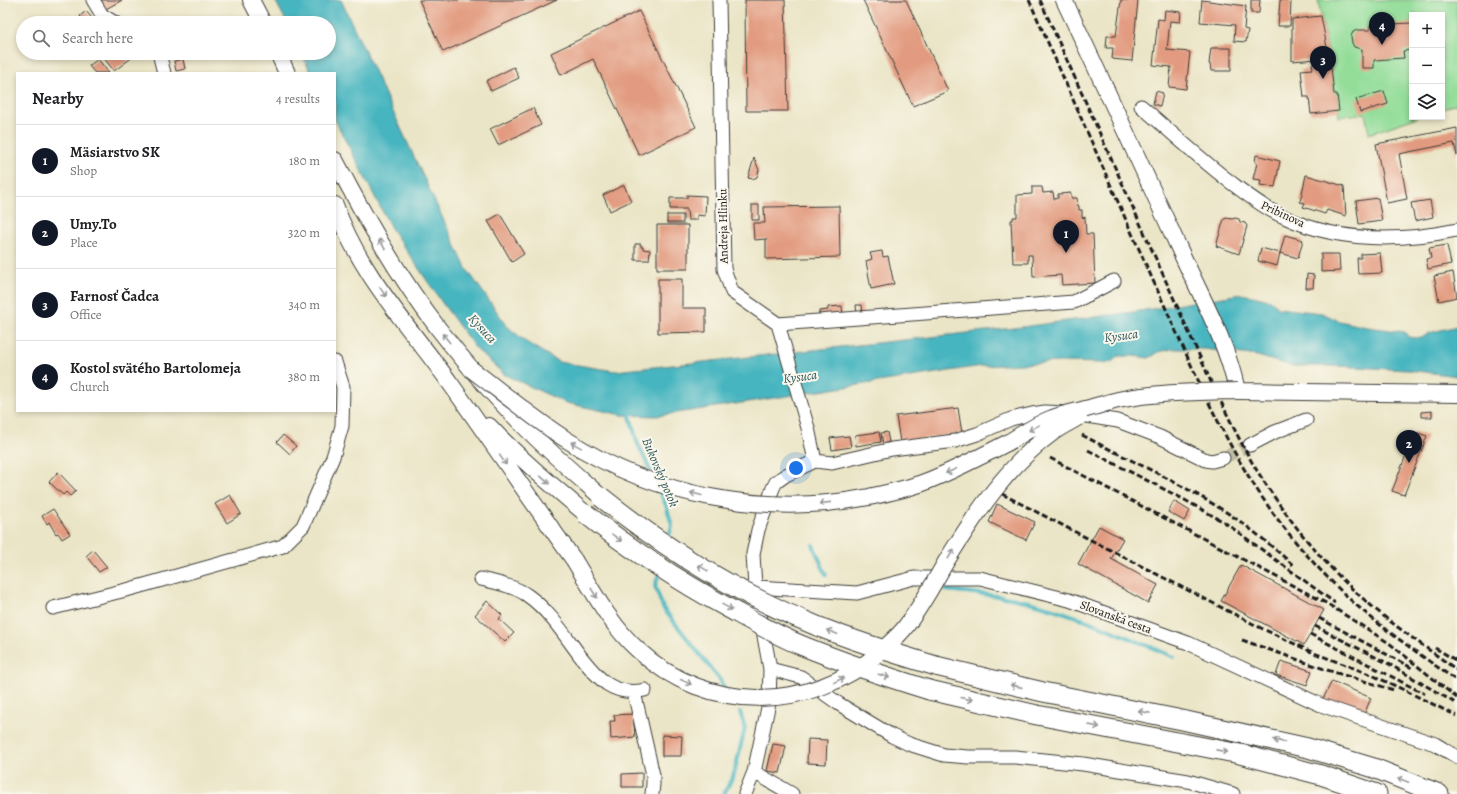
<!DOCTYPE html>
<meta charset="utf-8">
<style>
body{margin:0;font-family:Alegreya,serif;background:#f6f6f6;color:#202124}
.controls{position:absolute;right:12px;top:12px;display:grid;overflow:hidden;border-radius:0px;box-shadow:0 2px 6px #0003}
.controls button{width:36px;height:36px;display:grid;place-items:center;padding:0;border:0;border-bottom:1px solid #e0e0e0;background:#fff;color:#202124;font:20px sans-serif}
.you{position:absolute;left:796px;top:468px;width:14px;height:14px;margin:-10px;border:3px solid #fff;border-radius:50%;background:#1a73e8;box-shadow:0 0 0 6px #1a73e833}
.badge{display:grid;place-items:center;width:26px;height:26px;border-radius:50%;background:#111827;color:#fff;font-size:13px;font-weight:700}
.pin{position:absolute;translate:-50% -33px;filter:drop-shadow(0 1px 2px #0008)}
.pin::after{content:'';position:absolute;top:21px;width:14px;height:12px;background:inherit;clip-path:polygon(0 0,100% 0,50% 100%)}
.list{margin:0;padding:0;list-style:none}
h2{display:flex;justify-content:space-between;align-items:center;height:52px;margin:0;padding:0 16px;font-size:17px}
h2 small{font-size:13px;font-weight:400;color:#757577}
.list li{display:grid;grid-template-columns:26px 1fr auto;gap:12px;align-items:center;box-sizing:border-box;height:72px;padding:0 16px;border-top:1px solid #e0e0e0}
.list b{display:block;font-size:15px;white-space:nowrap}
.list p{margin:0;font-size:13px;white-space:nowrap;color:#757577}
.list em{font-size:13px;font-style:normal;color:#757577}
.icon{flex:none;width:22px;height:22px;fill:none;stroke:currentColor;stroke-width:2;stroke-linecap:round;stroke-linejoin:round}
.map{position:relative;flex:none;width:1457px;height:794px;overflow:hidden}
.search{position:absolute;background:#fff;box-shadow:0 2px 6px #0003;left:16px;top:16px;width:320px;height:44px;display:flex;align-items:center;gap:10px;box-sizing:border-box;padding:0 14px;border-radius:22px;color:#757577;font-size:15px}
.panel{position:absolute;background:#fff;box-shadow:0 2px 6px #0003;left:16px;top:72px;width:320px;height:340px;border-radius:0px}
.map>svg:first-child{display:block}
.green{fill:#93dd99;stroke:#587c5a}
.water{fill:#47b5c0;stroke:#32686e}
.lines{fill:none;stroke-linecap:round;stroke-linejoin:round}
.stream{stroke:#47b5c0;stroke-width:4}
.building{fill:#e29b80}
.minor-tunnel{stroke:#c1bda4;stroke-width:13;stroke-dasharray:13 6;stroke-linecap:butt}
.minor-casing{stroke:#3b3a36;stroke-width:15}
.major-casing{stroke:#3b3a36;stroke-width:18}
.highway-casing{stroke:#3b3a36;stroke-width:21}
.minor{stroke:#fff;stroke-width:13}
.major{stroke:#fff;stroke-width:16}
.highway{stroke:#fff;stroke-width:19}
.rail{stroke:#1c1c1c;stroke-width:3;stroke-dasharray:6 3;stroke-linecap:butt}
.major-bridge-casing{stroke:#3b3a36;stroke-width:18;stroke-linecap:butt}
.highway-bridge-casing{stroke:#3b3a36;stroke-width:21;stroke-linecap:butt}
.major-bridge{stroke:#fff;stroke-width:16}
.highway-bridge{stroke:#fff;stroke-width:19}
.oneway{stroke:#999}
.labels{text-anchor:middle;stroke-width:4;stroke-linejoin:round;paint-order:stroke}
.street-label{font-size:12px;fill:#1c1c1c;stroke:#fbf7ec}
.water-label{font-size:13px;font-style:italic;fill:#2d595e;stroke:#fbf7ec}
</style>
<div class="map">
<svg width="1457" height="794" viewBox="0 0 1457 794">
<rect width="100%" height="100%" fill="#fbf7ec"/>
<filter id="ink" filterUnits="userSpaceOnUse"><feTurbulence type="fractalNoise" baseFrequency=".025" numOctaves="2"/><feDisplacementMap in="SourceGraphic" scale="8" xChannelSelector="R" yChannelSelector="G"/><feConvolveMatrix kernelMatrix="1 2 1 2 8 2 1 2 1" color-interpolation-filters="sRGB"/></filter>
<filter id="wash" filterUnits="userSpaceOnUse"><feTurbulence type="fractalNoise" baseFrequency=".012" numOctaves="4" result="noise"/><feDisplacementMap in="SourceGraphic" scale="16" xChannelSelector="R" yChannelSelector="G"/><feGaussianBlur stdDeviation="0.9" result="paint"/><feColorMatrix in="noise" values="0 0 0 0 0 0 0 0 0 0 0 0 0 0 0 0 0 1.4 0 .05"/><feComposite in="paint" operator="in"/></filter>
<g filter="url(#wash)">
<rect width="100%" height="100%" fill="#eae5c6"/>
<!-- green -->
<path class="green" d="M1318,0H1457V104L1442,109V15H1412V117H1418L1369,134L1365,113L1339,117L1337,94H1334L1331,67Z"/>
<!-- water -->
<path class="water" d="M275,0H341L466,268L507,326L526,342L559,362L615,371L731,359L1022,327L1140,311L1241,294L1257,297L1272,301L1278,308L1322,313L1339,321L1367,327L1405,332L1408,337L1417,338L1425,336L1429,333L1457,326V376L1408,370L1337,366H1291L1258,356L1204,349H1172L1159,352L1149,358L1133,356H1118L1112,362L1101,363L1061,362L982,366L657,416L622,415L566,403L505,375L476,349L443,304L391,228L335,120V73H311L301,53H329V23H287Z"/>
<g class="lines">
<!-- stream -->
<path class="stream" d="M629,412L637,442L653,476
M658,488L666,505L672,525L668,540
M813,545L826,575
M659,574L655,586L663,608L720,680L725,690
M945,590C973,593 1002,595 1029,602C1079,615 1126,637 1174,657
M724,794L734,774L745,728L740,712"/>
</g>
<g id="blocks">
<!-- building -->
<path class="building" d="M98,0H122L104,10Z
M419,0H557L443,52Z
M745,0H785L788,111H746Z
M863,0H906L948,91L913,106Z
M1121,0H1138L1132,61L1112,59L1113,48H1106L1107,36H1116Z
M1202,0L1246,6L1244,29L1248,30L1246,42L1234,41L1235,25L1200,22Z
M1251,0H1260L1259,13H1251Z
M1280,0H1291L1290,26H1278Z
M1165,10L1181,12L1180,22L1170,21L1167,50L1190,52L1186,89L1169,87L1171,67L1153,65L1158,19L1164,20Z
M86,11L96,23H85L80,16Z
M639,11L696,127L639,155L593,59L561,75L551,53Z
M1321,16L1329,58L1292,61V19Z
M1412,23V50L1403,51L1404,58L1374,60V68H1362V49L1354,47L1352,43L1351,36L1353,32L1357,30H1370V25Z
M1211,48H1231V71H1211L1210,64H1209Z
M109,53H138L114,71L103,57Z
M98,59L109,73H95L89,66Z
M183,59L185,69L176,71L174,61Z
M1325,63L1326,68L1331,67L1334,94H1337L1339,111L1311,114L1309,97H1304L1301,70L1313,69L1312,64Z
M514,67L519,78L491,91L486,81Z
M1156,91L1163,93L1160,106L1153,104Z
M1384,91L1388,104L1360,112L1356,99Z
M533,108L541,125L498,145L490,129Z
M1457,128V156L1454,143L1399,154L1407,199L1387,203L1376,144Z
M1256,155L1280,161L1275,187L1260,185L1261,180L1253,179L1257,163L1255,162Z
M754,158L759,170L757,177L753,179L748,178Z
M1306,175L1344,186L1346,216L1327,210L1325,214L1303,207L1305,203L1300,202Z
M624,185L631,201L610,211L603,195Z
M1032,187H1042L1043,193L1053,192L1054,199L1058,198V194L1071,193V198H1077L1078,206H1079V210H1082V218L1085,217L1086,234H1093L1095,283L1062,285L1061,275L1033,277L1032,255H1028V263H1013L1011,220H1013V217H1017V195L1032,194Z
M687,195L706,196L705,216L697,215V220H688L687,209H670V198H687Z
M1378,198L1382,221L1359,224L1356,201Z
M1430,200L1433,217L1415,221L1411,203Z
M752,205H759V220H752Z
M839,206L840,257L766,259V239L754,240L753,223H765L764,207Z
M500,214L524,254L512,262L488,221Z
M667,215H683V223H667Z
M1227,218L1232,219L1235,218L1239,219L1240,222L1245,223L1247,226L1239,254L1216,246L1224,219Z
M657,225H688V269H657Z
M1285,235L1303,240L1298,258L1280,253Z
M635,244H641V247H643V249L650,250L649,260H635Z
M1447,245L1451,264L1428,269L1426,259L1431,258L1429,248Z
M1261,248L1280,253L1277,266L1258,261Z
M882,251L883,257L888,256L894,284L871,289L866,261L872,259L870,253Z
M1380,253L1382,273L1358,274L1357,258H1361V254Z
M1321,254H1339L1340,271L1321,272Z
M1453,272L1457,297L1439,301L1434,276Z
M1307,274L1314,275L1313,288H1306Z
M658,279H682V308H706V332L658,333Z
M856,305H862L863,315H857Z
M842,306L843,316L819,319V311L828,310V307Z
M958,408L962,433L900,442L896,416Z
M1432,411V417H1421V412Z
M879,432L881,442L856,446L855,435Z
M887,432L889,442L883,444L881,433Z
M1415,432L1427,436L1404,495L1392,491Z
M283,435L296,446L290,454L277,442Z
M849,436L851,447L832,450L830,438Z
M58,472L76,491L70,496L66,492L63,495L49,482Z
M230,495L241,514L227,523L215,504Z
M1174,501L1190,511L1184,521L1168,512Z
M997,504L1035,522L1026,540L989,522Z
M53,509L70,534L62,539L58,533L56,534L49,522L47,524L42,516Z
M1099,526L1123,539L1111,559L1158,585L1148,603L1078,564Z
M93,550L107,567L99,572L86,556Z
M1241,565L1324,610L1304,645L1221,601Z
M487,601L502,615L499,619L514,633L505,642L475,615Z
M1281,661L1312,671L1307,685L1276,675Z
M1332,681L1371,698L1363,717L1323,699Z
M633,714L635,737L611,739L610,721H615L614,715Z
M662,735L682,736L681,756H662Z
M808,739L827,740L826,764L807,763Z
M773,744L786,746L780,773L767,771Z
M642,773V787H622V774Z"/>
</g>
</g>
<g filter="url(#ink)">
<use href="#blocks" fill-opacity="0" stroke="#3b3a36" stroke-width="1"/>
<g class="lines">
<!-- minor-tunnel -->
<path class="minor-tunnel" d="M1223,458L1250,445"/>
<!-- minor casing -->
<g class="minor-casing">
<path id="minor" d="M93,0L102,15L115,23
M719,0L724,269L732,292L778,324L808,428L815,461
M159,53L164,73
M1141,106C1170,131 1198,157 1229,181C1245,193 1262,207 1282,216C1336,242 1399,242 1457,230
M778,324L1074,302L1114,281
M1250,445L1275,432L1306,420
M481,579C497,583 514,586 527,595C550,611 565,636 581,657C589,667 597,677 607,684C619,692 631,693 645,690
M755,587L857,593L914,578H980L1069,600L1188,643L1321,705L1435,744L1457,757
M53,608L130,589L283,546L303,526L333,457L342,426L343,387L335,362
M770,669L801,677L839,704L892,736L909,744L944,755L968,757H1015L1083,764L1188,781L1233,794
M634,692L653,775V784L652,794
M754,772L792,794
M745,794L754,772L769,703L770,669L755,587L753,554L758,530L773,488L776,482L786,475L815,461L832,463L892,449L955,441L977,434L1011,419L1032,414L1045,412L1068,413L1118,421L1160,437L1206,460L1212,461L1223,458"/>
</g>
<!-- major casing -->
<g class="major-casing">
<path id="major" d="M251,0L263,23
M1064,0C1103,82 1141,165 1179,248C1200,295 1227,341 1237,391L1457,394
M278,53L287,73
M335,160C365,218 398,276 438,328C463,360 490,392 519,421C545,448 573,472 601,497
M335,205C359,273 409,326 450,383C492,442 532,502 574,560
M489,426C519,458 553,486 586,514"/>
</g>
<!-- highway casing -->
<g class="highway-casing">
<path id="highway" d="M936,666L1043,692L1182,720L1308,748L1374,768L1439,794
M929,690L1037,715L1240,754L1321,775L1377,794"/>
</g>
<!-- minor -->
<use href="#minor" class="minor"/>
<!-- major -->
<use href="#major" class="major"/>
<!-- highway -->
<use href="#highway" class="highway"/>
<!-- rail -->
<path class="rail" d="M1029,0C1075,103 1119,206 1166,309C1201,387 1235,468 1290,535C1310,560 1332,583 1355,604C1387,632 1422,656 1457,681
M1040,0L1212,384C1229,417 1243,450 1263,480C1292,525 1327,568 1367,602C1395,627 1427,648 1457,670
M1082,435C1131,461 1183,484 1229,514C1252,529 1273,547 1293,565
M1088,450L1183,499L1224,522L1335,603
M1050,458L1326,603L1389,643L1457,698
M1002,494L1261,628L1314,653L1372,675L1404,690L1457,716
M1319,618L1412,668
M1315,626L1389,664L1457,704
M1310,634L1425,694
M1242,640L1327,670L1394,690
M1435,648L1457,661"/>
<!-- major-bridge casing -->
<g class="major-bridge-casing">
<path id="major-bridge" d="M471,369C503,393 534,419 567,440C655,497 766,517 869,497C887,493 907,489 925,482C953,471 980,457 1007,443C1021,435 1035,425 1050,419C1060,415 1071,413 1082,410C1094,407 1106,403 1118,400C1157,392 1198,392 1237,391
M574,560C593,591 610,625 638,650C707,714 810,713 880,652C888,645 896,638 903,630C920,609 933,584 947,560C976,513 1007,466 1052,433C1060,427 1070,422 1079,417"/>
</g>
<!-- highway-bridge casing -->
<g class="highway-bridge-casing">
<path id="highway-bridge" d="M601,497C666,549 740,595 817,626C856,642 896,654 936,666
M586,514C631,550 679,581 730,609C754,622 778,636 803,646C845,663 887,677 929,690"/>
</g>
<!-- major-bridge -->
<use href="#major-bridge" class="major-bridge"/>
<!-- highway-bridge -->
<use href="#highway-bridge" class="highway-bridge"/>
</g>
<!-- one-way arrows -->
<defs><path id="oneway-shaft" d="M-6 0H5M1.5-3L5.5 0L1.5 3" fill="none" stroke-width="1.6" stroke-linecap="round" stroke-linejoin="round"/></defs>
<g class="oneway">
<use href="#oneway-shaft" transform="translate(382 244) rotate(-121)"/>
<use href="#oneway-shaft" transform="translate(383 292) rotate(55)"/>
<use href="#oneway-shaft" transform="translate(446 338) rotate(-129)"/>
<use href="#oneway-shaft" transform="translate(1034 428) rotate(151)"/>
<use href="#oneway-shaft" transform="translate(576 445) rotate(-151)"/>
<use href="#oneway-shaft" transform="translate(503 460) rotate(55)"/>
<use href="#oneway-shaft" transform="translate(951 471) rotate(157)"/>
<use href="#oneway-shaft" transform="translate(545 480) rotate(41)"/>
<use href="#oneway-shaft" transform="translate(696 494) rotate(-166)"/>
<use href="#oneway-shaft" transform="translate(825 503) rotate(174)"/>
<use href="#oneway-shaft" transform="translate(617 538) rotate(36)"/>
<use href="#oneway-shaft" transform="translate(951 554) rotate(-59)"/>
<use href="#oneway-shaft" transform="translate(703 568) rotate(-149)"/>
<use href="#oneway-shaft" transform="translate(594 593) rotate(58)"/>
<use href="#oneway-shaft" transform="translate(727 607) rotate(29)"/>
<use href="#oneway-shaft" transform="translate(832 632) rotate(-159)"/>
<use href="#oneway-shaft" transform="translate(884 676) rotate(18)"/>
<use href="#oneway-shaft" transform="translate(839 680) rotate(-26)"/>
<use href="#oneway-shaft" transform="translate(686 682) rotate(25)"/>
<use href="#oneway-shaft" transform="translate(1016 686) rotate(-167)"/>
<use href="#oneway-shaft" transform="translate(967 699) rotate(13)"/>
<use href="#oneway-shaft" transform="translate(1144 712) rotate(-169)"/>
<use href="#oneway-shaft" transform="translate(1094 726) rotate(11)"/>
<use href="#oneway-shaft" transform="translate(1279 741) rotate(-167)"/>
<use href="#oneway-shaft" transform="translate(1222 751) rotate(11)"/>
<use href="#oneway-shaft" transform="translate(1403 780) rotate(-159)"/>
</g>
</g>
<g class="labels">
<!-- street labels -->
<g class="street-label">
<text transform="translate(1283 214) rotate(25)" y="4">Pribinova</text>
<text transform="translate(723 226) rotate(-91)" y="4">Andreja Hlinku</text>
<text transform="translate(1116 617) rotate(20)" y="4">Slovanská cesta</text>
</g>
<!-- water labels -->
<g class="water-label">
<text transform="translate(483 328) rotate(48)" y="5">Kysuca</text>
<text transform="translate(1121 335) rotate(-7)" y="5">Kysuca</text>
<text transform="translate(800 376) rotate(-7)" y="5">Kysuca</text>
<text transform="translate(661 472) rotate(67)" y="5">Bukovský potok</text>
</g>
</g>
</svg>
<div class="controls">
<button>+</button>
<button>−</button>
<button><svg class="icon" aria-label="layers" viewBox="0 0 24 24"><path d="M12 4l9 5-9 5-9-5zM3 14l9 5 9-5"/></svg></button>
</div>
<div class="you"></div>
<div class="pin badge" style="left:1066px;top:253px">1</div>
<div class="pin badge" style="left:1409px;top:463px">2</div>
<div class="pin badge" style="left:1323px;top:79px">3</div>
<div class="pin badge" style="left:1382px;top:45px">4</div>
<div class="search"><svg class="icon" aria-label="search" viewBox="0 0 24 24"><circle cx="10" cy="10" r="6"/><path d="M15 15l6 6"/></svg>Search here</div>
<section class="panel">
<h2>Nearby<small>4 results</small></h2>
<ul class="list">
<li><span class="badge">1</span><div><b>Mäsiarstvo SK</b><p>Shop</p></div><em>180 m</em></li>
<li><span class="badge">2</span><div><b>Umy.To</b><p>Place</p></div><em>320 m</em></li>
<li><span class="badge">3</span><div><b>Farnosť Čadca</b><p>Office</p></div><em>340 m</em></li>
<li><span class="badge">4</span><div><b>Kostol svätého Bartolomeja</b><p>Church</p></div><em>380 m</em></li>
</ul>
</section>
</div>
